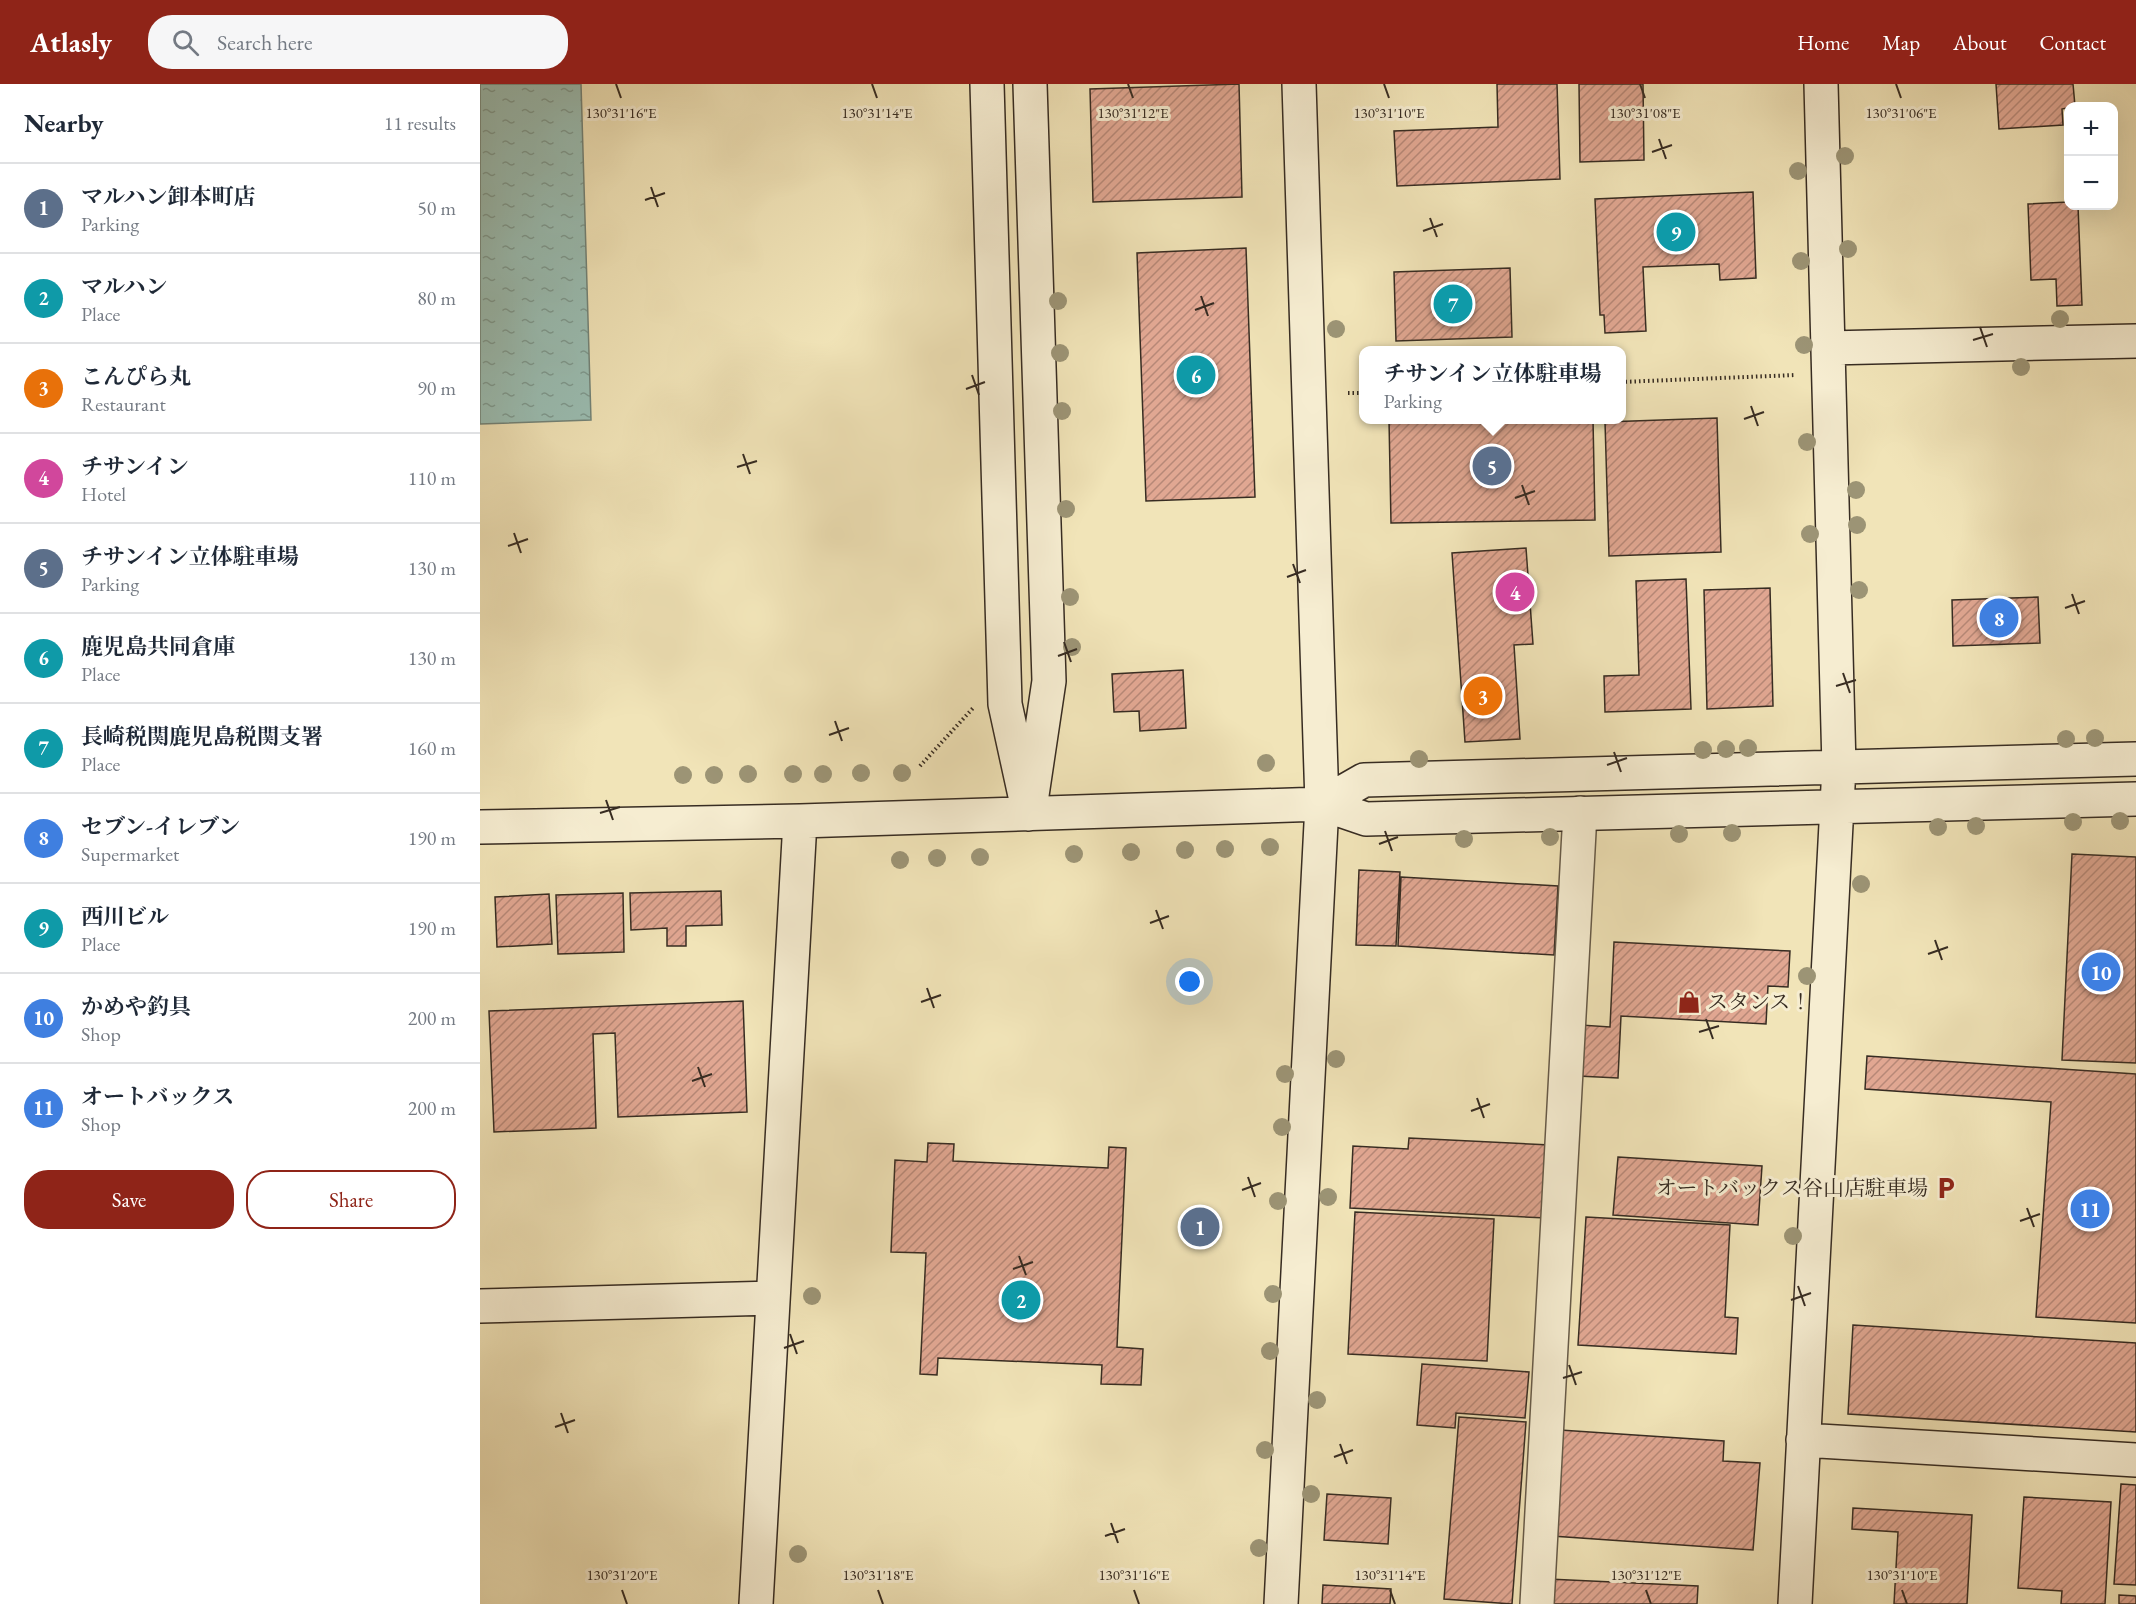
<!DOCTYPE html>
<meta charset="utf-8">
<style>
body{margin:0;font-family:"EB Garamond","Noto Serif JP",serif;background:#f6f6f7;color:#1f2937}
.controls{position:absolute;right:18px;top:18px;display:grid;overflow:hidden;border-radius:12px;box-shadow:0 6px 24px #0002}
.controls button{width:54px;height:54px;display:grid;place-items:center;padding:0;border:0;border-bottom:2px solid #e0e1e3;background:#fff;color:#1f2937;font:30px sans-serif}
.you{position:absolute;left:710px;top:898px;width:21px;height:21px;margin:-15px;border:4px solid #fff;border-radius:50%;background:#1a73e8;box-shadow:0 0 0 9px #1a73e833}
.badge{display:grid;place-items:center;width:39px;height:39px;border-radius:50%;background:#8f2418;color:#fff;font-size:20px;font-weight:700}
.pin{position:absolute;translate:-50% -50%;border:3px solid #fff;box-shadow:0 2px 6px #0006}
.popup{position:absolute;left:879px;top:262px;width:267px;height:78px;box-sizing:border-box;display:grid;place-content:center;border-radius:12px;background:#fff;filter:drop-shadow(0 2px 4px #0005);font-size:20px;white-space:nowrap;color:#747a83}
.popup b{font-size:22px;color:#1f2937}
.popup::after{content:'';position:absolute;left:50%;top:100%;margin-left:-12px;border:12px solid transparent;border-top-color:#fff}
.list{margin:0;padding:0;list-style:none}
h2{display:flex;justify-content:space-between;align-items:center;height:78px;margin:0;padding:0 24px;font-size:26px}
h2 small{font-size:20px;font-weight:400;color:#747a83}
.list li{display:grid;grid-template-columns:39px 1fr auto;gap:18px;align-items:center;box-sizing:border-box;height:90px;padding:0 24px;border-top:2px solid #e0e1e3}
.list b{display:block;font-size:22px;white-space:nowrap}
.list p{margin:0;font-size:20px;white-space:nowrap;color:#747a83}
.list em{font-size:20px;font-style:normal;color:#747a83}
.actions{display:flex;gap:12px;padding:18px 24px}
.actions a{flex:1;padding:14px 0;border:2px solid #8f2418;border-radius:24px;text-align:center;font-size:21px;color:#8f2418}
.actions .main{background:#8f2418;color:#fff}
.icon{flex:none;width:33px;height:33px;fill:none;stroke:currentColor;stroke-width:2;stroke-linecap:round;stroke-linejoin:round}
.map{position:relative;flex:none;width:1656px;height:1520px;overflow:hidden}
header{display:flex;align-items:center;gap:36px;box-sizing:border-box;height:84px;padding:0 30px;background:#8f2418;color:#fff}
header strong{font-size:28px}
nav{display:flex;gap:33px;margin-inline-start:auto;font-size:21px}
.search{width:420px;height:54px;background:#f6f6f7;display:flex;align-items:center;gap:15px;box-sizing:border-box;padding:0 21px;border-radius:24px;color:#747a83;font-size:22px}
main{display:flex}
aside{flex:1;background:#fff}
.map>svg:first-child{display:block}
.water{fill:url(#water-ripples);stroke:#738479;stroke-width:1.5}
.building{fill:url(#building-hatch);stroke:#372c22;stroke-width:1.5}
.lines{fill:none;stroke-linecap:round;stroke-linejoin:round}
.street-casing{stroke:#665a48;stroke-width:36}
.secondary-casing{stroke:#372c22;stroke-width:36}
.path{stroke:#372c22;stroke-width:4;stroke-dasharray:1.5 3;stroke-linecap:butt}
.street{stroke:#f6edd1;stroke-width:33}
.secondary{stroke:#f6edd1;stroke-width:33}
.tree{fill:#9c9475}
.ticks{fill:none;stroke:#372c22;stroke-width:2}
.labels{text-anchor:middle;stroke-width:6;stroke-linejoin:round;paint-order:stroke}
.poi-label{font-size:21px;fill:#372c22;stroke:#f6edd1;text-anchor:start}
.ticks-label{font-size:15px;text-anchor:middle;fill:#372c22;stroke:#f6edd1;stroke-width:6;stroke-linejoin:round;paint-order:stroke}
</style>
<header>
<strong>Atlasly</strong>
<div class="search"><svg class="icon" aria-label="search" viewBox="0 0 24 24"><circle cx="10" cy="10" r="6"/><path d="M15 15l6 6"/></svg>Search here</div>
<nav><a>Home</a><a>Map</a><a>About</a><a>Contact</a></nav>
</header>
<main>
<aside>
<h2>Nearby<small>11 results</small></h2>
<ul class="list">
<li><span class="badge" style="background:#5c6f8a">1</span><div><b>マルハン卸本町店</b><p>Parking</p></div><em>50 m</em></li>
<li><span class="badge" style="background:#0f9aa8">2</span><div><b>マルハン</b><p>Place</p></div><em>80 m</em></li>
<li><span class="badge" style="background:#e8710a">3</span><div><b>こんぴら丸</b><p>Restaurant</p></div><em>90 m</em></li>
<li><span class="badge" style="background:#d1479c">4</span><div><b>チサンイン</b><p>Hotel</p></div><em>110 m</em></li>
<li><span class="badge" style="background:#5c6f8a">5</span><div><b>チサンイン立体駐車場</b><p>Parking</p></div><em>130 m</em></li>
<li><span class="badge" style="background:#0f9aa8">6</span><div><b>鹿児島共同倉庫</b><p>Place</p></div><em>130 m</em></li>
<li><span class="badge" style="background:#0f9aa8">7</span><div><b>長崎税関鹿児島税関支署</b><p>Place</p></div><em>160 m</em></li>
<li><span class="badge" style="background:#3f7fe0">8</span><div><b>セブン-イレブン</b><p>Supermarket</p></div><em>190 m</em></li>
<li><span class="badge" style="background:#0f9aa8">9</span><div><b>西川ビル</b><p>Place</p></div><em>190 m</em></li>
<li><span class="badge" style="background:#3f7fe0">10</span><div><b>かめや釣具</b><p>Shop</p></div><em>200 m</em></li>
<li><span class="badge" style="background:#3f7fe0">11</span><div><b>オートバックス</b><p>Shop</p></div><em>200 m</em></li>
</ul>
<div class="actions"><a class="main">Save</a><a>Share</a></div>
</aside>
<div class="map">
<svg width="1656" height="1520" viewBox="0 0 1656 1520">
<defs>
<pattern id="water-ripples" width="26" height="14" patternUnits="userSpaceOnUse" patternTransform="scale(1.5)"><rect width="26" height="14" fill="#9bbeb3"/><path d="M2 4q2-2 4 0t4 0M15 11q2-2 4 0t4 0" fill="none" stroke="#7f9b91"/></pattern>
<pattern id="building-hatch" width="6" height="6" patternUnits="userSpaceOnUse" patternTransform="scale(1.5)"><rect width="6" height="6" fill="#e1a792"/><path d="M-1 1l2-2M0 6l6-6M5 7l2-2" fill="none" stroke="#b78877"/></pattern>
</defs>
<rect width="100%" height="100%" fill="#f1e4b8"/>
<filter id="stains"><feTurbulence type="fractalNoise" baseFrequency=".00333" numOctaves="4"/><feColorMatrix values="0 0 0 0 .2 0 0 0 0 .09 0 0 0 0 .02 0 0 0 .5 -.17"/></filter>
<radialGradient id="worn" r=".72"><stop offset=".6" stop-color="#630" stop-opacity="0"/><stop offset="1" stop-color="#630" stop-opacity=".3"/></radialGradient>
<!-- water -->
<path class="water" d="M0,0H101L111,336L0,340Z"/>
<!-- building -->
<path class="building" d="M759,0L762,113L613,118L610,5Z
M1017,0H1077L1080,95L917,102L914,47L1018,43Z
M1099,0H1163L1164,76L1100,78Z
M1516,0H1593L1595,22L1582,25L1583,41L1519,45Z
M1273,108L1276,194L1240,196L1239,180L1163,183L1166,247L1125,249L1124,231H1120L1115,115Z
M1588,118V122H1598L1602,221L1577,222L1576,195L1551,196L1548,120Z
M766,164L775,413L666,417L657,169Z
M1030,184L1032,253L916,257L914,188Z
M1237,334L1241,468L1129,472L1125,338Z
M909,336H1113L1115,436L911,439Z
M1046,464L1053,560L1034,561L1040,655L985,658L972,469Z
M1206,495L1211,625L1125,628L1124,592L1159,591L1156,497Z
M1290,504L1293,622L1227,625L1224,506Z
M1558,513L1560,559L1473,562L1472,516Z
M703,586L706,644L660,647L659,627L634,628L632,590Z
M1592,770L1656,773V979L1582,976Z
M879,786L920,788L916,862L876,861Z
M921,793L1078,802L1074,871L918,862Z
M241,807L242,841L206,842V862H187V844L151,846L150,809Z
M143,809L144,868L78,870L76,811Z
M69,810L72,860L17,863L15,813Z
M1134,858L1310,867L1308,903L1288,902L1286,940L1141,932L1138,994L1098,992L1101,941L1130,943Z
M263,917L267,1028L138,1033L135,949L113,950L116,1044L14,1048L9,927Z
M1387,972L1656,990V1239L1556,1233L1571,1018L1385,1005Z
M929,1054L1070,1061L1066,1134L870,1124L873,1062L928,1065Z
M448,1059L474,1060L473,1077L628,1084L629,1063L646,1064L637,1263L663,1265L661,1301L621,1300L622,1281L458,1274L457,1291L440,1290L446,1169L411,1168L415,1076L447,1078Z
M1138,1073L1282,1082L1278,1141L1133,1131Z
M875,1128L1014,1135L1007,1277L868,1270Z
M1106,1133L1250,1141L1245,1233L1258,1234L1256,1270L1098,1261Z
M1373,1241L1656,1259V1348L1368,1330Z
M942,1280L1049,1288L1045,1334L976,1329L975,1344L937,1341Z
M979,1333L1046,1338L1032,1520L964,1515Z
M1080,1346L1244,1357L1243,1377L1280,1379L1273,1466L1072,1452Z
M1641,1400L1656,1401V1501L1634,1500Z
M847,1410L911,1414L908,1460L844,1456Z
M1544,1413L1631,1418L1625,1520H1581L1582,1507L1538,1504Z
M1373,1424L1492,1431L1487,1520H1414L1418,1448L1372,1445Z
M1068,1495L1218,1502L1217,1520H1066Z
M843,1501L911,1505L910,1520H842Z
M1639,1511L1656,1512V1520H1639Z"/>
<g class="lines">
<!-- street casing -->
<g class="street-casing">
<path id="street" d="M1057,1520L1100,729"/>
</g>
<!-- secondary casing -->
<g class="secondary-casing">
<path id="secondary" d="M507,0L525,620L549,730
M550,0L569,597L552,711
M1348,264L1656,257
M842,720L884,696L1656,675
M0,743L320,737L842,720L886,735L1656,715
M0,1222L293,1214
M1323,1356L1656,1376
M276,1520L320,737
M801,1520L842,720L819,0
M1315,1520L1359,683L1341,0"/>
</g>
<!-- path -->
<path class="path" d="M1141,298L1316,291
M868,309H883
M440,682L494,623"/>
<!-- street -->
<use href="#street" class="street"/>
<!-- secondary -->
<use href="#secondary" class="secondary"/>
</g>
<!-- trees -->
<g class="tree">
<circle cx="1365" cy="72" r="9"/>
<circle cx="1318" cy="87" r="9"/>
<circle cx="1368" cy="165" r="9"/>
<circle cx="1321" cy="177" r="9"/>
<circle cx="578" cy="217" r="9"/>
<circle cx="1580" cy="235" r="9"/>
<circle cx="856" cy="245" r="9"/>
<circle cx="1324" cy="261" r="9"/>
<circle cx="580" cy="269" r="9"/>
<circle cx="1541" cy="283" r="9"/>
<circle cx="582" cy="327" r="9"/>
<circle cx="1327" cy="358" r="9"/>
<circle cx="1376" cy="406" r="9"/>
<circle cx="586" cy="425" r="9"/>
<circle cx="1377" cy="441" r="9"/>
<circle cx="1330" cy="450" r="9"/>
<circle cx="1379" cy="506" r="9"/>
<circle cx="590" cy="513" r="9"/>
<circle cx="592" cy="563" r="9"/>
<circle cx="1615" cy="654" r="9"/>
<circle cx="1586" cy="655" r="9"/>
<circle cx="1268" cy="664" r="9"/>
<circle cx="1246" cy="665" r="9"/>
<circle cx="1223" cy="666" r="9"/>
<circle cx="939" cy="675" r="9"/>
<circle cx="786" cy="679" r="9"/>
<circle cx="381" cy="689" r="9"/>
<circle cx="422" cy="689" r="9"/>
<circle cx="268" cy="690" r="9"/>
<circle cx="313" cy="690" r="9"/>
<circle cx="343" cy="690" r="9"/>
<circle cx="203" cy="691" r="9"/>
<circle cx="234" cy="691" r="9"/>
<circle cx="1640" cy="737" r="9"/>
<circle cx="1593" cy="738" r="9"/>
<circle cx="1496" cy="742" r="9"/>
<circle cx="1458" cy="743" r="9"/>
<circle cx="1252" cy="749" r="9"/>
<circle cx="1199" cy="750" r="9"/>
<circle cx="1070" cy="753" r="9"/>
<circle cx="984" cy="755" r="9"/>
<circle cx="790" cy="763" r="9"/>
<circle cx="745" cy="765" r="9"/>
<circle cx="705" cy="766" r="9"/>
<circle cx="651" cy="768" r="9"/>
<circle cx="594" cy="770" r="9"/>
<circle cx="500" cy="773" r="9"/>
<circle cx="457" cy="774" r="9"/>
<circle cx="420" cy="776" r="9"/>
<circle cx="1381" cy="800" r="9"/>
<circle cx="1327" cy="892" r="9"/>
<circle cx="856" cy="975" r="9"/>
<circle cx="805" cy="990" r="9"/>
<circle cx="802" cy="1043" r="9"/>
<circle cx="848" cy="1113" r="9"/>
<circle cx="798" cy="1117" r="9"/>
<circle cx="1313" cy="1152" r="9"/>
<circle cx="793" cy="1210" r="9"/>
<circle cx="332" cy="1212" r="9"/>
<circle cx="790" cy="1267" r="9"/>
<circle cx="837" cy="1316" r="9"/>
<circle cx="785" cy="1366" r="9"/>
<circle cx="831" cy="1410" r="9"/>
<circle cx="779" cy="1464" r="9"/>
<circle cx="318" cy="1470" r="9"/>
</g>
<!-- ticks -->
<path class="ticks" d="M136,0L141,14M392,0L397,14M648,0L653,14M904,0L909,14M1160,0L1165,14M1416,0L1421,14M1179,55L1186,75M1172,68L1192,61M171,103L178,123M165,116L185,109M950,134L957,153M943,147L963,140M721,212L728,232M715,226L734,219M1500,243L1507,263M1493,256L1513,250M492,291L499,311M486,305L505,298M1271,322L1278,342M1264,335L1284,328M263,370L270,390M257,383L277,377M1042,401L1049,421M1035,414L1055,407M34,449L41,469M28,462L48,455M813,480L820,499M807,493L826,486M1592,510L1599,530M1585,524L1605,517M584,558L591,578M578,572L597,565M1363,589L1370,609M1356,602L1376,596M355,637L362,657M349,651L369,644M1134,668L1141,688M1127,681L1147,674M126,716L133,736M120,729L140,723M905,747L912,767M899,760L918,753M676,826L683,845M670,839L689,832M1455,856L1462,876M1448,870L1468,863M447,904L454,924M441,918L461,911M1226,935L1233,955M1219,948L1239,942M218,983L225,1003M212,997L232,990M997,1014L1004,1034M991,1027L1010,1020M768,1093L775,1113M762,1106L781,1099M1547,1124L1554,1143M1540,1137L1560,1130M539,1172L546,1191M533,1185L553,1178M1318,1202L1325,1222M1311,1216L1331,1209M310,1250L317,1270M304,1264L324,1257M1089,1281L1096,1301M1083,1294L1102,1288M81,1329L88,1349M75,1343L95,1336M860,1360L867,1380M854,1373L873,1366M631,1439L638,1459M625,1452L645,1445M142,1506L147,1520M398,1506L403,1520M654,1506L659,1520M910,1506L915,1520M1166,1506L1171,1520M1422,1506L1427,1520"/>
<!-- icons -->
<defs>
<g id="shop-bare" transform="scale(1.8)"><path d="M-5-2.5h2.3a2.7 3.5 0 0 1 5.4 0H5L5.5 6h-11ZM-1.5-2.5h3a1.5 2.3 0 0 0-3 0Z" fill="#8f2418" stroke="#f6edd1" stroke-width="2.5" paint-order="stroke"/></g>
<g id="parking-bare" transform="scale(1.8)"><path d="M-3.5-5.5H1a3.5 3.5 0 0 1 0 7H-1V5.5H-3.5ZM-1-3.4V-.6H.8a1.4 1.4 0 0 0 0-2.8Z" fill="#8f2418" stroke="#f6edd1" stroke-width="2.5" paint-order="stroke"/></g>
</defs>
<g fill-rule="evenodd">
<use href="#shop-bare" x="1209" y="918"/>
<use href="#parking-bare" x="1466" y="1104"/>
</g>
<g class="labels">
<!-- poi labels -->
<g class="poi-label">
<text x="1227" y="925">スタンス！</text>
<text x="1448" y="1111" text-anchor="end">オートバックス谷山店駐車場</text>
</g>
</g>
<g class="ticks-label">
<text x="141" y="34">130°31'16"E</text>
<text x="397" y="34">130°31'14"E</text>
<text x="653" y="34">130°31'12"E</text>
<text x="909" y="34">130°31'10"E</text>
<text x="1165" y="34">130°31'08"E</text>
<text x="1421" y="34">130°31'06"E</text>
<text x="142" y="1496">130°31'20"E</text>
<text x="398" y="1496">130°31'18"E</text>
<text x="654" y="1496">130°31'16"E</text>
<text x="910" y="1496">130°31'14"E</text>
<text x="1166" y="1496">130°31'12"E</text>
<text x="1422" y="1496">130°31'10"E</text>
</g>
<rect width="100%" height="100%" filter="url(#stains)"/>
<rect width="100%" height="100%" fill="url(#worn)"/>
</svg>
<div class="controls">
<button>+</button>
<button>−</button>
</div>
<div class="you"></div>
<div class="pin badge" style="left:720px;top:1143px;background:#5c6f8a">1</div>
<div class="pin badge" style="left:541px;top:1216px;background:#0f9aa8">2</div>
<div class="pin badge" style="left:1003px;top:612px;background:#e8710a">3</div>
<div class="pin badge" style="left:1035px;top:508px;background:#d1479c">4</div>
<div class="pin badge" style="left:1012px;top:382px;background:#5c6f8a">5</div>
<div class="popup"><b>チサンイン立体駐車場</b>Parking</div>
<div class="pin badge" style="left:716px;top:291px;background:#0f9aa8">6</div>
<div class="pin badge" style="left:973px;top:220px;background:#0f9aa8">7</div>
<div class="pin badge" style="left:1519px;top:534px;background:#3f7fe0">8</div>
<div class="pin badge" style="left:1196px;top:148px;background:#0f9aa8">9</div>
<div class="pin badge" style="left:1621px;top:888px;background:#3f7fe0">10</div>
<div class="pin badge" style="left:1610px;top:1125px;background:#3f7fe0">11</div>
</div>
</main>
